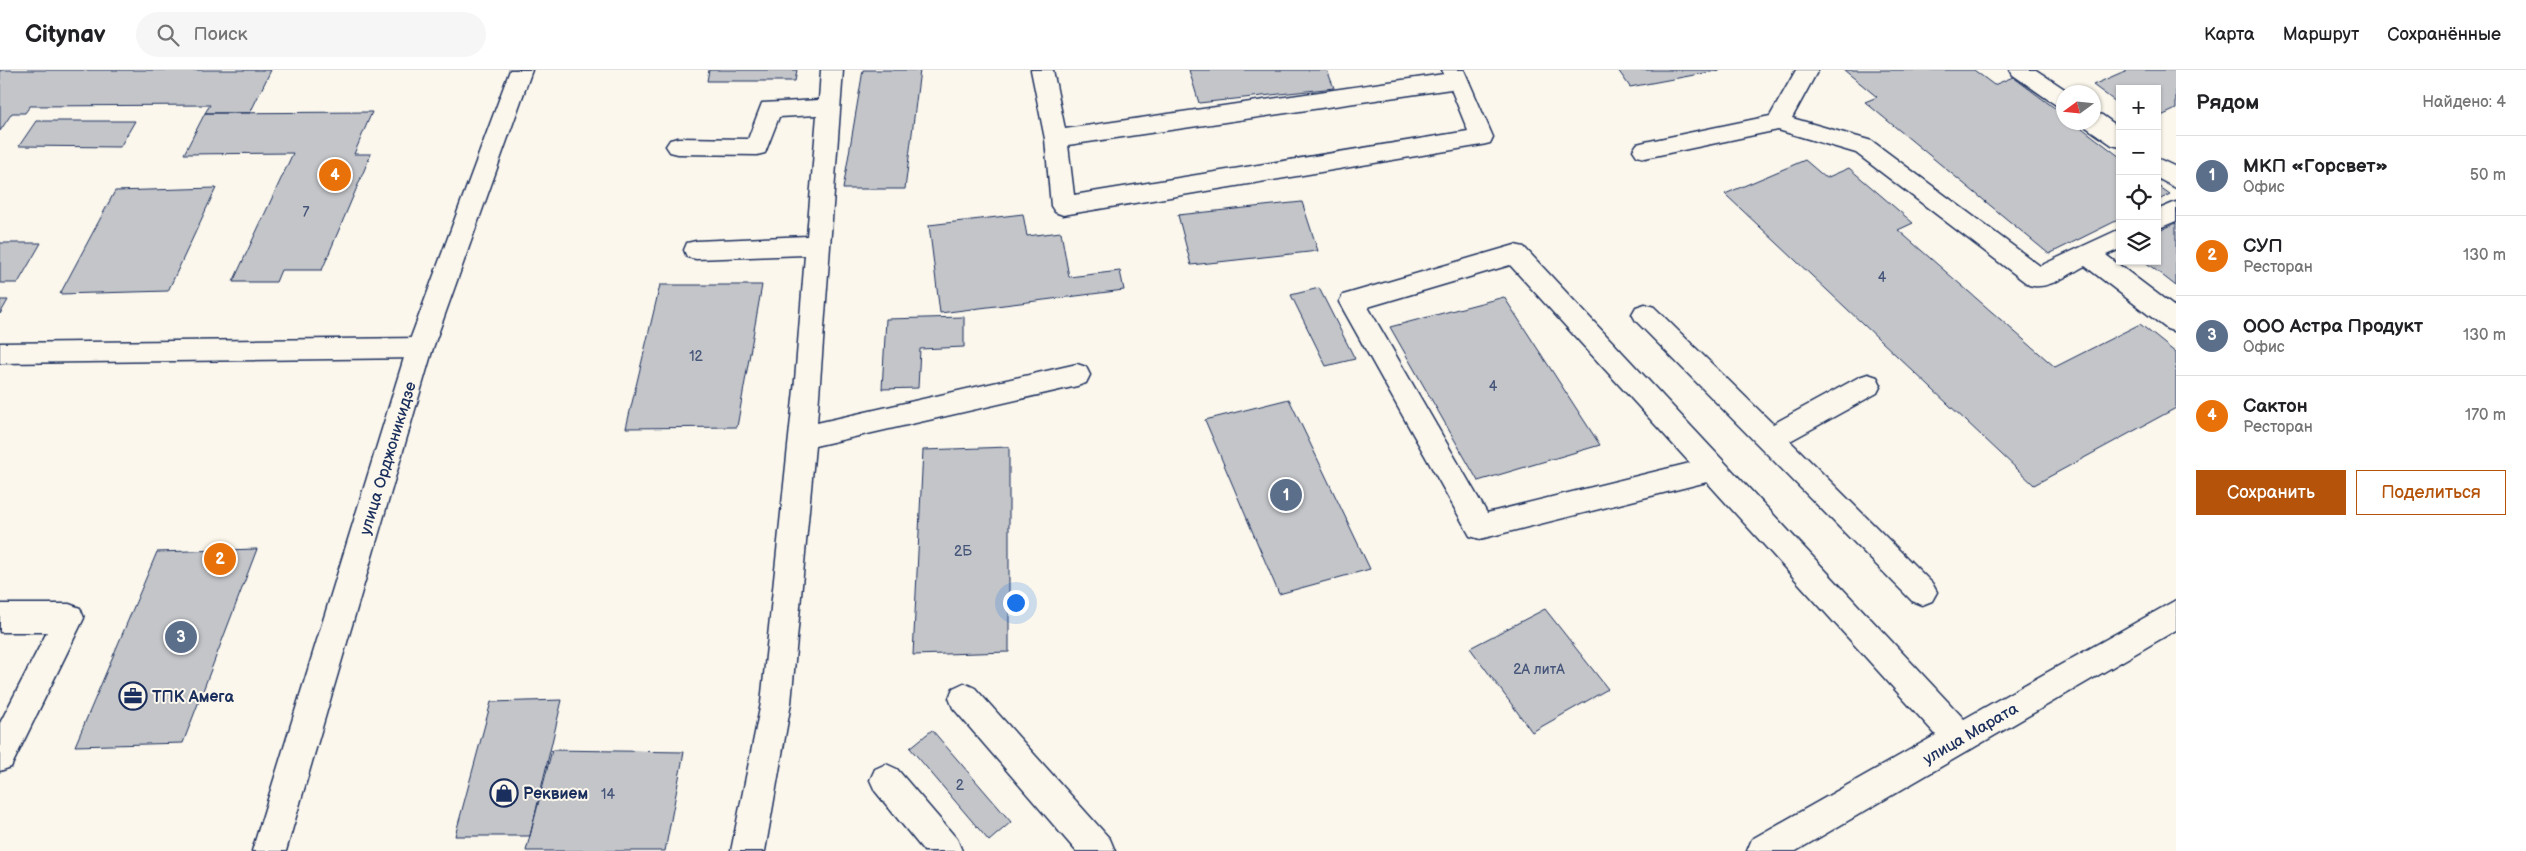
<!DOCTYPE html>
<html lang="ru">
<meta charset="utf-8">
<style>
body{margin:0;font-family:"Balsamiq Sans",sans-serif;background:#f6f6f6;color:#202124}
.controls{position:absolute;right:15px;top:15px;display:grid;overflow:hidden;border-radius:0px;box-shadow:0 1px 4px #0004}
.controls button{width:45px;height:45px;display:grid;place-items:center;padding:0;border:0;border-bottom:1px solid #e0e0e0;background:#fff;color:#202124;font:25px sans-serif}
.compass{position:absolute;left:2056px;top:15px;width:45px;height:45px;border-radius:50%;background:#fff;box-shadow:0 1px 4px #0004;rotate:255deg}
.you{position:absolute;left:1015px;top:532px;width:18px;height:18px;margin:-12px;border:4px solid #fff;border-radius:50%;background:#1a73e8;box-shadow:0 0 0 8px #1a73e833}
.badge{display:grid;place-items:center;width:32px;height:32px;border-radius:50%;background:#b45309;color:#fff;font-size:16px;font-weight:700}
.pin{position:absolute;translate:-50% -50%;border:2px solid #fff;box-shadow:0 1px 5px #0006}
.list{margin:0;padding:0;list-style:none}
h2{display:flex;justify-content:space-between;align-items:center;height:65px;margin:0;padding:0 20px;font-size:21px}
h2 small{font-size:16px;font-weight:400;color:#757577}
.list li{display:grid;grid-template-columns:32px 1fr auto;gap:15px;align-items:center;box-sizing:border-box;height:80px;padding:0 20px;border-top:1px solid #e0e0e0}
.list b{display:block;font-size:19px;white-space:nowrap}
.list p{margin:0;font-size:16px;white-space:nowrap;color:#757577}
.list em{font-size:16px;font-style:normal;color:#757577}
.actions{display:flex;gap:10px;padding:15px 20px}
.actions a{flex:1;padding:11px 0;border:1px solid #b45309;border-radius:0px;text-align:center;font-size:18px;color:#b45309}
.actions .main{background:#b45309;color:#fff}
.icon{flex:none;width:28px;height:28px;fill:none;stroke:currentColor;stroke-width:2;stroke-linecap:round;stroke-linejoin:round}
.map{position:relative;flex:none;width:2176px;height:781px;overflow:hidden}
header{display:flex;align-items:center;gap:30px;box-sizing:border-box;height:70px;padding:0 25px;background:#fff;border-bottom:1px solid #e0e0e0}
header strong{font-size:24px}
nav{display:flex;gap:28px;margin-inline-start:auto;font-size:18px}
.search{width:350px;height:45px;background:#f6f6f6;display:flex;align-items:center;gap:12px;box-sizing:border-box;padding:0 18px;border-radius:28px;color:#757577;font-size:19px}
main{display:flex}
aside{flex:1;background:#fff}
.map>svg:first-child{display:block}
.building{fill:#c3c5c9;stroke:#1b2f5e}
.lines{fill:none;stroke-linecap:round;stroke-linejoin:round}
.minor-casing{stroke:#1b2f5e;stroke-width:3}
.major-casing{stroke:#1b2f5e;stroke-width:3}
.minor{fill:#fbf7ec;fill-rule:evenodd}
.major{fill:#fbf7ec;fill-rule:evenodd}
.labels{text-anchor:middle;stroke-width:4;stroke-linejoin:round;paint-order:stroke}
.number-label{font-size:14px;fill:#455479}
.street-label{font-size:16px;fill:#1b2f5e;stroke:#fbf7ec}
.poi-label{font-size:16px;font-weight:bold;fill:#1b2f5e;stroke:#fbf7ec;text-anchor:start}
</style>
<header>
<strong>Citynav</strong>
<div class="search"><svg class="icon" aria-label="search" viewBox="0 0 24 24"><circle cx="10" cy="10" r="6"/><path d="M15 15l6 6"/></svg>Поиск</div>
<nav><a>Карта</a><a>Маршрут</a><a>Сохранённые</a></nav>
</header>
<main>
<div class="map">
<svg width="2176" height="781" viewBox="0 0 2176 781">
<rect width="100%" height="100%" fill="#fbf7ec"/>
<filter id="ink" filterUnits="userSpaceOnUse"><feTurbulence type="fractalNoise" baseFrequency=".02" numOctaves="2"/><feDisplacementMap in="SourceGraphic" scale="10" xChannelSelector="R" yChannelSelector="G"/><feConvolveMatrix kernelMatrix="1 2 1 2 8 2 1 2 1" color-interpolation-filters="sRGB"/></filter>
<g filter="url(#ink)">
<!-- building -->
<path class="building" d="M0,0H271L250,43H205L210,35L30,36L25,43H12L0,61Z
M709,0H797L795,11H707Z
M863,0H920L905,119H843Z
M1189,0H1327L1334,18L1199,33Z
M1618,0H1721L1630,17Z
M1844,0H1974L1994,15L2013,7L2064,45V52H2074L2120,87V149L2049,184L1865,32L1877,27Z
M2127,0H2176V39L2157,48V19H2120V35L2093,15Z
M372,42L354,84H371L322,200H281L276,212H233L293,83L184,84L205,43Z
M36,51H135L120,77L19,76Z
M1805,90L1826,108L1849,98L1913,153L1898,160L2055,297L2140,254L2176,283V338L2034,415L1725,124Z
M2157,115L2170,124L2157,131Z
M216,118L168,221L60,224L115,121Z
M1302,132L1318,181L1191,195L1178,145Z
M1023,144L1027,166L1061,162L1069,207L1120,201L1124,220L940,243L929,155Z
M2176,153V216L2144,191H2157V162Z
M0,173H41L18,213H0Z
M660,215H762L737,357L626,358Z
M1319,218L1355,289L1326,296L1291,225Z
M1504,227L1600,375L1478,411L1390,257Z
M0,230H8L0,244Z
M964,247V277L920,279L918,318L882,319L886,249Z
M1289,329L1370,499L1279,524L1205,350Z
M1009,377V582L913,585L923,380Z
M257,479L183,673L75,676L157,482Z
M1545,539L1608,619L1532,662L1470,578Z
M562,630L530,766H455L491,632Z
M932,660L1011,752L989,771L910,678Z
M552,680L684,682L665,781H526Z"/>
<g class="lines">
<!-- minor casing -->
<g class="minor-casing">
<path id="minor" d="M821,0H843L817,353L1077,294L1086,297L1090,305L1086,313L1077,316L815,376L791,633L765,781H731L761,633L795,310L805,185L696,189L687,187L684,180L687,173L696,171L807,166L817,45L779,47L765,83L757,85L678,84L670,82L666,76L670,70L678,68L748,69L762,33L819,30Z
M1031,0H1053L1065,59L1444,4L1442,0H1464L1493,67L1490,73L1482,75L1063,145L1055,142L1051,136L1045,69ZM1451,19L1468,61L1074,125L1068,75Z
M1796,0H1818L1792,48L1872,71L2040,196L2120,159V179L2106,185L2176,238V262L2167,259L2085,196C2069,204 2047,221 2029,215L1856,83L1778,60L1645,88L1637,86L1633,80L1637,74L1645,72L1770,46Z
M2010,0H2036L2069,22H2064V38L2056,35L2013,5Z
M2094,43L2102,45L2120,58V77L2112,75L2086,57L2084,52H2094Z
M2157,88L2176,97V118L2157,108Z
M2176,132V151L2157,159V140Z
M1515,175L1524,177L1964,649L2176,530V560L1796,781H1747L1752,769L1936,665L1707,412L1480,469L1470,466L1339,232L1343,225ZM1510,195L1690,393L1487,443L1368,237Z
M1645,234L1654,237L1773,354L1859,307L1868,304L1877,307L1881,315L1877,323L1790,371L1932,513L1937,522L1932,531L1922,535L1912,531L1636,251L1632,244L1636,237Z
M420,268L429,271L433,278L429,285L420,288L0,293V273Z
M0,534H69L80,538L84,548L11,697L0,701V653L47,562H0Z
M964,613L975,618L1110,769L1115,781H1076L953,638L949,628L953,618Z
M886,694L897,699L957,769L962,781H924L875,721L870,710L875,699Z"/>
</g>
<!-- major casing -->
<g class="major-casing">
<path id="major" d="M510,0H532L433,278L286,781H252L407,278Z"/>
</g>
<!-- minor -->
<use href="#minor" class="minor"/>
<!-- major -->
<use href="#major" class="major"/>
</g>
</g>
<!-- icons -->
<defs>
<g id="office-ring" transform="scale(1.4375)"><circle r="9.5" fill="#fbf7ec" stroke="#1b2f5e" stroke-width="1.5"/><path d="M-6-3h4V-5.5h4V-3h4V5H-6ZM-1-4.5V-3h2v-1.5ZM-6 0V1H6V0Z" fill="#1b2f5e"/></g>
<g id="shop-ring" transform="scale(1.4375)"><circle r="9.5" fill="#fbf7ec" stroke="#1b2f5e" stroke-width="1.5"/><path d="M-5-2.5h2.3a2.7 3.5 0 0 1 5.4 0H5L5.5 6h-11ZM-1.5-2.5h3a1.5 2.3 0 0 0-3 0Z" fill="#1b2f5e"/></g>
</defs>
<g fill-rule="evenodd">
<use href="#office-ring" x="133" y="626"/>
<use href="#shop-ring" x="504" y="723"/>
</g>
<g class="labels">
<!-- number labels -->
<g class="number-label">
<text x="306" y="147">7</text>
<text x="1882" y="212">4</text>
<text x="696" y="291">12</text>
<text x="1493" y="321">4</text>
<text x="963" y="486">2Б</text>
<text x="1539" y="604">2А литА</text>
<text x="960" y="720">2</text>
<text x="608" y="729">14</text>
</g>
<!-- street labels -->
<g class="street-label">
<text transform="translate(387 388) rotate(-73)" y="6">улица Орджоникидзе</text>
<text transform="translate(1970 663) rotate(-30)" y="6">улица Марата</text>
</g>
<!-- poi labels -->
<g class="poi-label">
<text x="152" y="632">ТПК Амега</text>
<text x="523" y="729">Реквием</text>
</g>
</g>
</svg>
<div class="controls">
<button>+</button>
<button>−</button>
<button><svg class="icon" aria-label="locate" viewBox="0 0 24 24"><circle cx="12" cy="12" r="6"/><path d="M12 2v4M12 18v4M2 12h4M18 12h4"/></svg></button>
<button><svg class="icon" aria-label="layers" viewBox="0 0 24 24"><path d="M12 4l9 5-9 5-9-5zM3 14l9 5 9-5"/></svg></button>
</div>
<svg class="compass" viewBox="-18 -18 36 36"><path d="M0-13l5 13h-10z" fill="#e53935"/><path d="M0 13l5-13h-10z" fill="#757577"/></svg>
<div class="you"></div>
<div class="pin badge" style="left:1286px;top:425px;background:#5c6f8a">1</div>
<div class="pin badge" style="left:220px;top:489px;background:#e8710a">2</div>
<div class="pin badge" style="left:181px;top:567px;background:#5c6f8a">3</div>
<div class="pin badge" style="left:335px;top:105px;background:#e8710a">4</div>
</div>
<aside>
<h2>Рядом<small>Найдено: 4</small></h2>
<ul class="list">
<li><span class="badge" style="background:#5c6f8a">1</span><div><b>МКП «Горсвет»</b><p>Офис</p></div><em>50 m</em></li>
<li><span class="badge" style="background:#e8710a">2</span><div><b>СУП</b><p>Ресторан</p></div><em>130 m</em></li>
<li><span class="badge" style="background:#5c6f8a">3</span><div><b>ООО Астра Продукт</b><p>Офис</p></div><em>130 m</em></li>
<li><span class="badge" style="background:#e8710a">4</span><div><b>Сактон</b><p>Ресторан</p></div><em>170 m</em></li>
</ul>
<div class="actions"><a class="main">Сохранить</a><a>Поделиться</a></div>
</aside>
</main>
